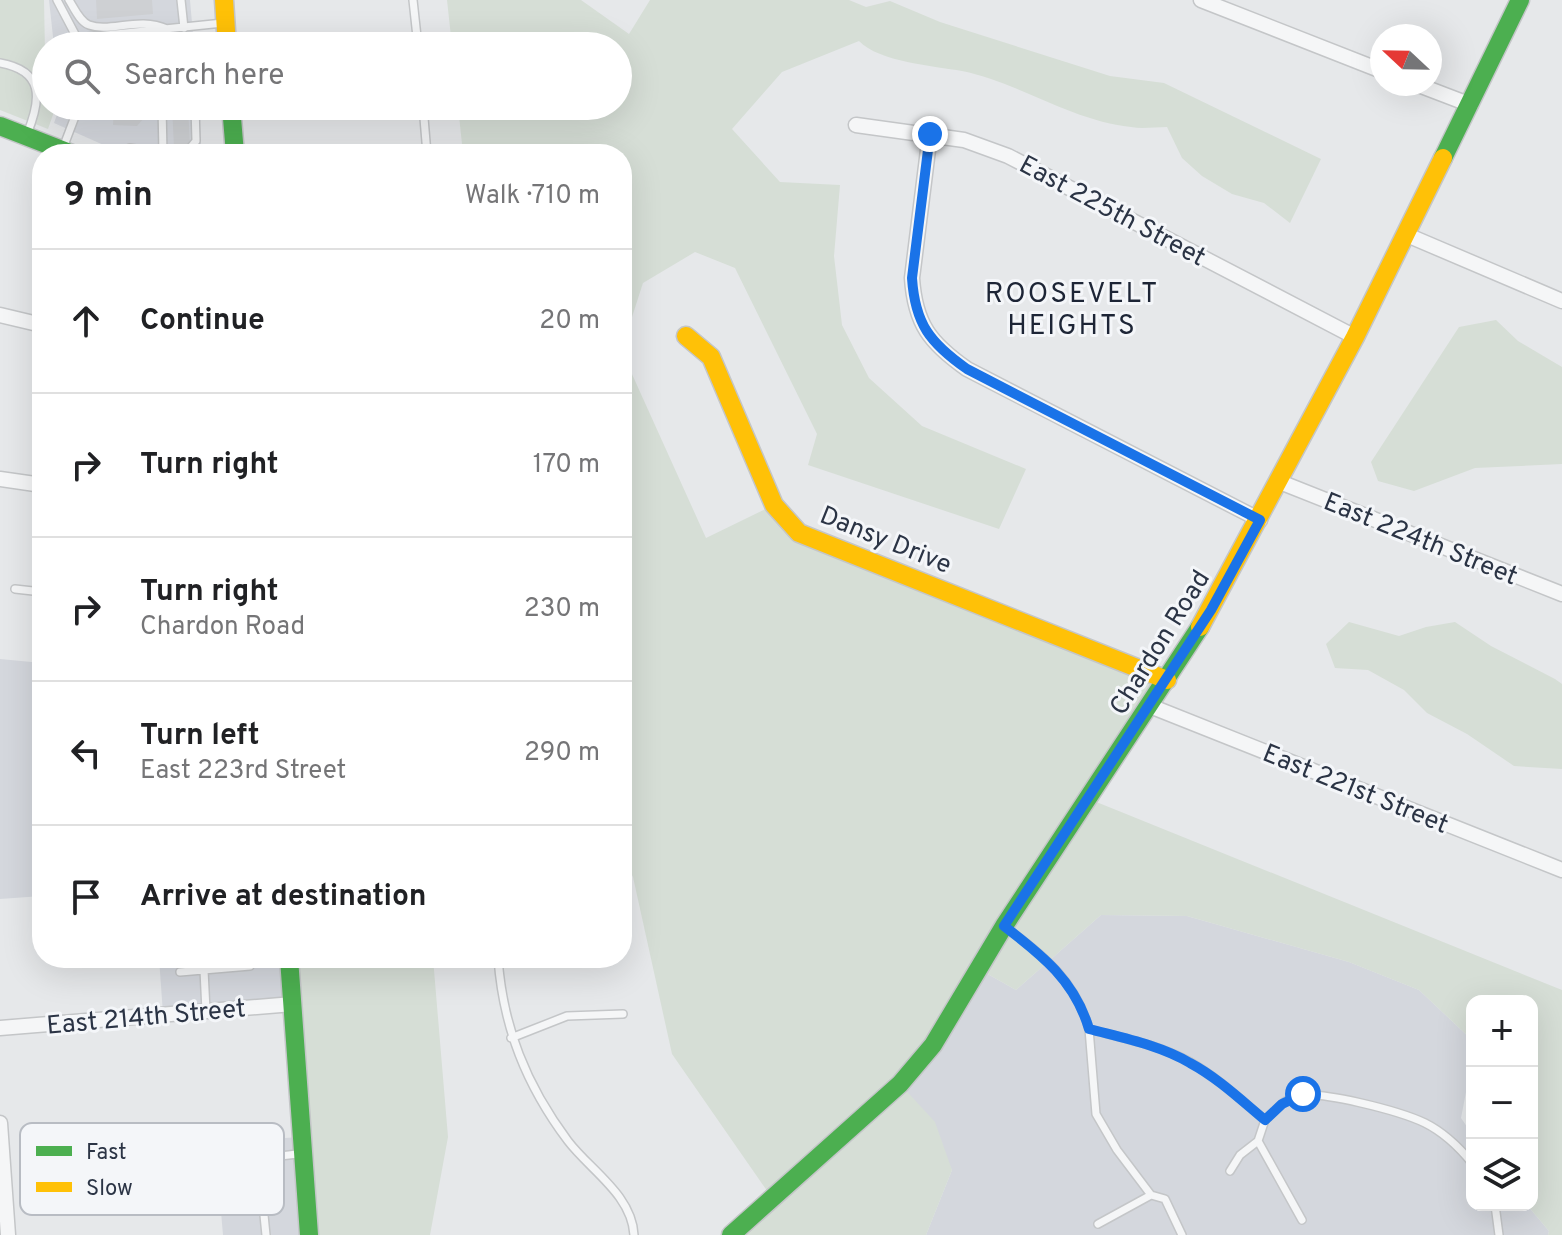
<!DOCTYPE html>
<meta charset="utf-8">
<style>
body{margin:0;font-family:Overpass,sans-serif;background:#f2f2f2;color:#202124}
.controls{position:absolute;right:24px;bottom:24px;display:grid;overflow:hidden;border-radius:16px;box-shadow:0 8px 32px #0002}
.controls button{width:72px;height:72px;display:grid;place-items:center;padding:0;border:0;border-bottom:2px solid #e0e0e0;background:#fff;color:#202124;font:40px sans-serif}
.compass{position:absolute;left:1370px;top:24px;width:72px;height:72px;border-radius:50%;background:#fff;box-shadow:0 8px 32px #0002;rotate:292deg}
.stop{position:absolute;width:24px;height:24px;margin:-18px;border:6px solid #1a73e8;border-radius:50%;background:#fff}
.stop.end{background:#1a73e8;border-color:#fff;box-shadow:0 2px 8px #0008}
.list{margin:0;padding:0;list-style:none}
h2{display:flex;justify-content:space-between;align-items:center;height:104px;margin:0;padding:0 32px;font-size:34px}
h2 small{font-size:26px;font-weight:400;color:#757577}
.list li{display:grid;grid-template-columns:52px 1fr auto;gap:24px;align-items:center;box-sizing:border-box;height:144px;padding:0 32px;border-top:2px solid #e0e0e0}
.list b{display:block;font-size:30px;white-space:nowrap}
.list p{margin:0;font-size:26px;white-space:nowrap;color:#757577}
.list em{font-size:26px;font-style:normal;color:#757577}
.icon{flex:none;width:44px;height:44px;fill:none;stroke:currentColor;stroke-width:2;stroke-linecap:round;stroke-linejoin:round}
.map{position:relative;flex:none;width:1562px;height:1235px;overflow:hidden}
.search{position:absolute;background:#fff;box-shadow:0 8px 32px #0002;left:32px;top:32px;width:600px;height:88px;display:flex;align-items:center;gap:20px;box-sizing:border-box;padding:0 28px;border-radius:44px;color:#757577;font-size:30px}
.panel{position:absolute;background:#fff;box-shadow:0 8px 32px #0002;left:32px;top:144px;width:600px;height:824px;border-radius:32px}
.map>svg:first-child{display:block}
.built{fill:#d4d7dd}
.green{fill:#d6ded6}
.building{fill:#ced0d3}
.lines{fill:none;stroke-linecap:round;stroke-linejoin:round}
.lane-casing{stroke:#c4c6c8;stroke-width:10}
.street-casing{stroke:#c4c6c8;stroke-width:17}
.fast-casing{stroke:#c4c6c8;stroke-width:21}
.slow-casing{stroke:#c4c6c8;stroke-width:21}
.lane{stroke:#f5f6f7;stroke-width:7}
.street{stroke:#f5f6f7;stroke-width:14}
.fast{stroke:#4caf50;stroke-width:18}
.slow{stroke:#ffc107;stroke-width:18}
.route{stroke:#1a73e8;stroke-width:10}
.labels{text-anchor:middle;stroke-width:6;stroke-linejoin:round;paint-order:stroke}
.street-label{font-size:26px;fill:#2b3445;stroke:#f4f6f9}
.neighbourhood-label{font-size:28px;letter-spacing:2px;fill:#1d2536;stroke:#f4f6f9}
.key{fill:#f4f6f9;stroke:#b8bcc3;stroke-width:2}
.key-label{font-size:22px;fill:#2b3445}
</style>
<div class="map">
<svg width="1562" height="1235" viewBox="0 0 1562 1235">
<rect width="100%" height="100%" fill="#e6e8ea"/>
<!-- built -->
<path class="built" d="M49,0H190L194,46H54Z
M60,106H198L201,144L197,154H124L54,123Z
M0,659L42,663V896L0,899Z
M1101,915L1187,916L1349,962L1419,990L1472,1040V1061L1461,1118L1472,1134V1205H1527L1549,1231L1548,1235H926L952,1170L900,1084L977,968L1016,990Z
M159,958H289L293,1004L163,1014Z
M302,1137L309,1235H223L215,1142Z"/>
<!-- green -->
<path class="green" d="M0,0H44L46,106H56L48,129L0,110Z
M447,0H581L629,34L650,0H849L866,7L890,1L940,22L1110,76L1164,83L1321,159L1290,223L1264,203L1232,194L1202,176L1182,158L1167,127C1155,127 1142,129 1131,127C1072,121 1020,83 962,71C934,66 879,62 859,41L782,72L732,129L780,182L840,185L834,256L842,325L869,378L922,426L1026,469L999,529L808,465L817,434L735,268L695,252L643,283L622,348V154H463L458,106H618V46H452Z
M1496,320L1518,341L1562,367V464L1475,468L1414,491L1378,481L1371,462L1459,327Z
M622,352L706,538L774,505L785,519L1167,680L1089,799L1562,990V1235H1548L1549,1231L1527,1205H1532V1001H1472V1040L1419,990L1349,962L1187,916L1101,915L1016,990L977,968L900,1084L935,1122L952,1170L926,1235H731L772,1198L672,1054L633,877L622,857Z
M1349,622L1399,636L1426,627L1455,622L1491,646L1555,679L1562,684V769L1514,766L1467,734L1427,713L1404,690L1368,670L1335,668L1326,644Z
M289,958H433L448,1137L430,1235H310Z"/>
<!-- building -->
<path class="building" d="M96,0H152L153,14L97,19Z
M114,106H144L143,119L137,126L113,125Z
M172,106H188L190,146L174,147Z"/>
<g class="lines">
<!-- lane casing -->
<g class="lane-casing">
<path id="lane" d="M57,0L77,38L223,23
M69,0C74,8 80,22 89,25C110,33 139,16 167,29
M181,0L184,28
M413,0L418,46
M0,63C45,71 41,100 27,134
M423,106L427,154
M63,148L79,106
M128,154L130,148L163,154L162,106
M163,154L186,153L196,141L195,106
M15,589L42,592
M1009,930C1046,957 1076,983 1089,1029C1123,1038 1159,1045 1190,1062C1218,1078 1241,1100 1265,1120C1274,1112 1282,1101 1293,1097C1316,1088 1402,1112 1425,1123C1443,1132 1459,1147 1472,1163
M498,958C503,1027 526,1085 568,1141C590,1170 632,1195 634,1235
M204,970L206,1011
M180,972L250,966
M1089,1029L1096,1114L1117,1150L1151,1195
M511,1038L567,1016L623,1014
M1265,1120L1258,1141L1302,1220
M1230,1171L1240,1155L1258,1141
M1495,1205L1499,1235
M1098,1224L1151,1195L1165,1199L1182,1235
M266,1235L259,1165L264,1158L297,1154"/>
</g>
<!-- street casing -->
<g class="street-casing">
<path id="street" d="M1201,0L1382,71
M1416,84L1471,105
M856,125L964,140L1008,156L1355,337
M930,134L912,278C915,324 930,343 967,369L1260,520
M1407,235L1562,301
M0,315L42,325
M0,479L42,485
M1280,482L1562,594
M1150,706L1562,870
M0,1028L293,1004
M0,1123L8,1235"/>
</g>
<!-- fast casing -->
<g class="fast-casing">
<path id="fast" d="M231,106L235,154
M0,126L72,154
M1443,158L1520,0
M289,958L309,1235
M731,1235L900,1084L933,1045L1004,926L1200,627"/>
</g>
<!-- slow casing -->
<g class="slow-casing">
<path id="slow" d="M224,0L227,46
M686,336L711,357L774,505L799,533L1167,680
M1200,627L1355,337L1443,158"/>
</g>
<!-- lane -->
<use href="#lane" class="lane"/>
<!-- street -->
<use href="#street" class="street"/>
<!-- fast -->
<use href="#fast" class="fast"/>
<!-- slow -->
<use href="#slow" class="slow"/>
</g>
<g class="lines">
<!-- route -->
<path class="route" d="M930,134L912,278C915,324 930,343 967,369L1260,520L1211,610L1004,926C1042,955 1075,981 1089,1029C1123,1038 1159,1045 1190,1063C1218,1078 1241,1100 1265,1120L1282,1104L1303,1094"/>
</g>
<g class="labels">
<!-- street labels -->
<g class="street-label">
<text transform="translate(1113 210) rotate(28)" y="9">East 225th Street</text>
<text transform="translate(1421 538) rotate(22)" y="9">East 224th Street</text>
<text transform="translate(886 539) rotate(22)" y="9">Dansy Drive</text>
<text transform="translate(1159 642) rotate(-58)" y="9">Chardon Road</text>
<text transform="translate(1356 788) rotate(22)" y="9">East 221st Street</text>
<text transform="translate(146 1016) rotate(-5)" y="9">East 214th Street</text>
</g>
<!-- neighbourhood labels -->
<g class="neighbourhood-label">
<text x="1072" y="302">ROOSEVELT<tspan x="1072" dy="32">HEIGHTS</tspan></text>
</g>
</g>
<!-- legend -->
<rect x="20" y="1123" width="264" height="92" rx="12" class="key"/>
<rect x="36" y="1146" width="36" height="10" fill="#4caf50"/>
<rect x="36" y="1182" width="36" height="10" fill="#ffc107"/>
<g class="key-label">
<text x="86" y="1159">Fast</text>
<text x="86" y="1195">Slow</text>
</g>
</svg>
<div class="controls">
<button>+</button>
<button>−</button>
<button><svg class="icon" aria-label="layers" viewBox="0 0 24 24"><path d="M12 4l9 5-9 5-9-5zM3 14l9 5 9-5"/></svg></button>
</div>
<svg class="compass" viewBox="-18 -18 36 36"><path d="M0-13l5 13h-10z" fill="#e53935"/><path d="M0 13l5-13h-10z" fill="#757577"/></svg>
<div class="stop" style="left:1303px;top:1094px"></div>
<div class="stop end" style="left:930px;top:134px"></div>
<div class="search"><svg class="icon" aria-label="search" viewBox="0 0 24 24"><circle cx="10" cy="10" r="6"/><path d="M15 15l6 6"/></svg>Search here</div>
<section class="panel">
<h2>9 min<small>Walk · 710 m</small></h2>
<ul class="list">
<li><svg class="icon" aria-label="ahead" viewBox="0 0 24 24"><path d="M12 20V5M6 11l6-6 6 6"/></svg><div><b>Continue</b></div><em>20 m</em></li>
<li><svg class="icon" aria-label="right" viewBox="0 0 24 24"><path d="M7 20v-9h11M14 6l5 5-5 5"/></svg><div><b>Turn right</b></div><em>170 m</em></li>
<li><svg class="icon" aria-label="right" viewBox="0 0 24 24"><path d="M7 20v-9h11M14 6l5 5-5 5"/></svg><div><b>Turn right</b><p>Chardon Road</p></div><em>230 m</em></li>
<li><svg class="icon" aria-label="left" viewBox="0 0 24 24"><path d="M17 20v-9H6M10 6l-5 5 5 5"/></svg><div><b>Turn left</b><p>East 223rd Street</p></div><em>290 m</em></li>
<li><svg class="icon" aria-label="arrive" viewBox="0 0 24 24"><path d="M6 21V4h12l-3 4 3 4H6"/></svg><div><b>Arrive at destination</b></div></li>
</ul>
</section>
</div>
